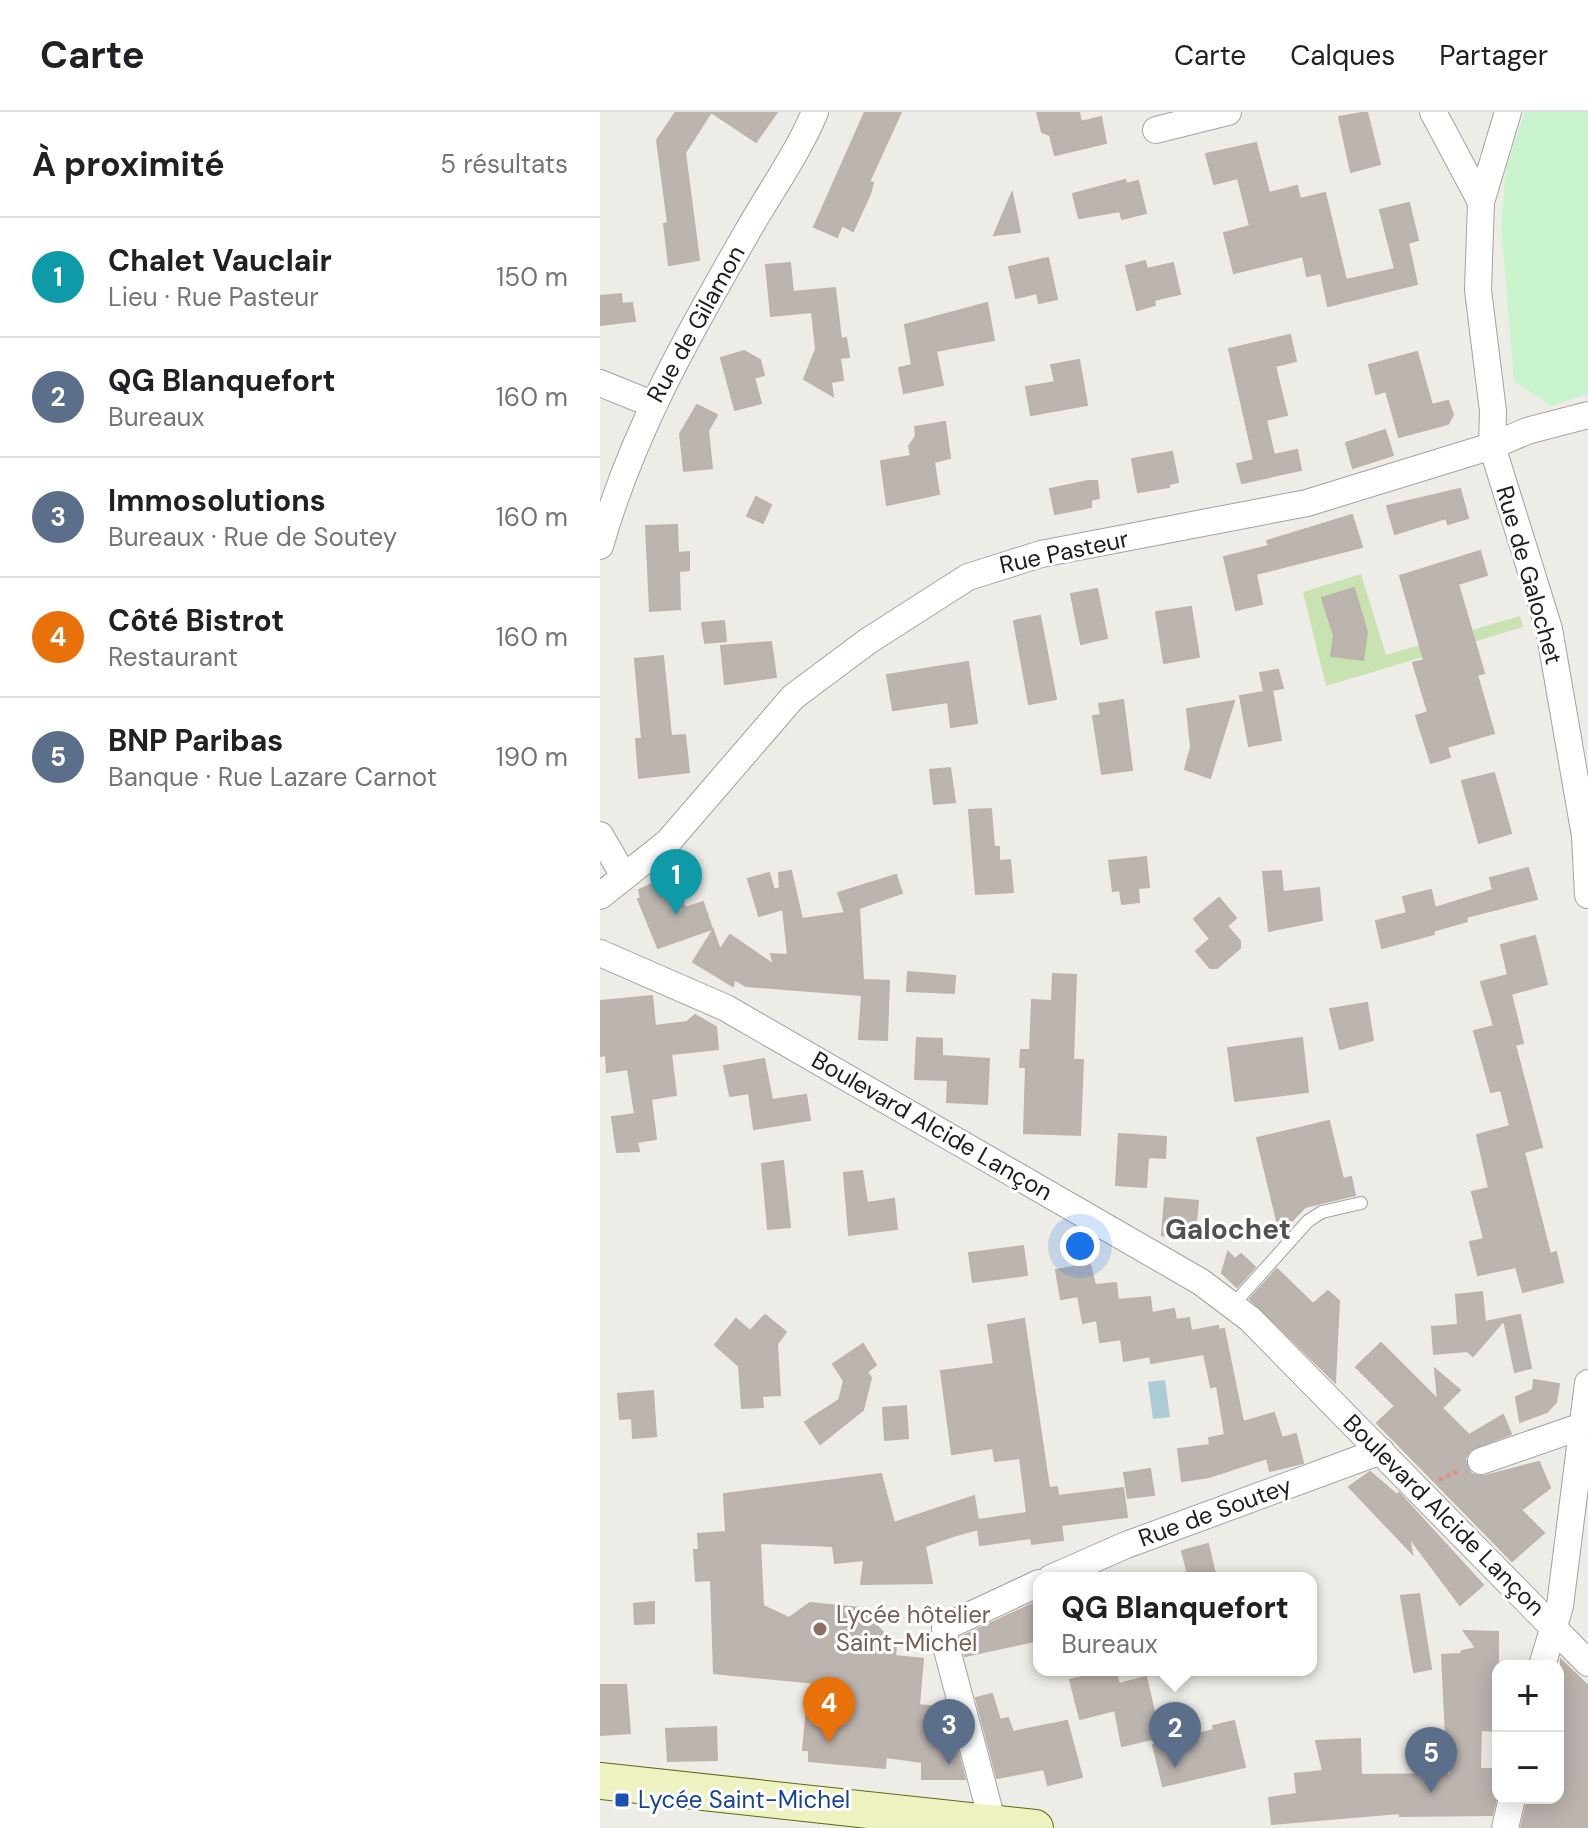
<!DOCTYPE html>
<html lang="fr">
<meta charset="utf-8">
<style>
body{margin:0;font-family:"DM Sans",sans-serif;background:#f6f6f6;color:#202124}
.controls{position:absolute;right:24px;bottom:24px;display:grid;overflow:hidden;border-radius:16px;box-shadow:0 4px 20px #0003}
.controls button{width:72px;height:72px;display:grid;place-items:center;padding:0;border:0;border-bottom:2px solid #e0e0e0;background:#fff;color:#202124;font:40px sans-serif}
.you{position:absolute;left:480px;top:1134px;width:28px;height:28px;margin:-20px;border:6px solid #fff;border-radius:50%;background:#1a73e8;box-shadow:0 0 0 12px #1a73e833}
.badge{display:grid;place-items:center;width:52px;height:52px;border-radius:50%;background:#2563eb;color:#fff;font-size:26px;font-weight:700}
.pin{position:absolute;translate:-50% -66px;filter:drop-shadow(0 2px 4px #0008)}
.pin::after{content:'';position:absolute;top:42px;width:28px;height:24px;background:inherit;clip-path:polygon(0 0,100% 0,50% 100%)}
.popup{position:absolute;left:433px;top:1460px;width:284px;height:104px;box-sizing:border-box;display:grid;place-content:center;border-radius:16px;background:#fff;filter:drop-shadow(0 2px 6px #0005);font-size:26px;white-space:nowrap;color:#757577}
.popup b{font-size:30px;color:#202124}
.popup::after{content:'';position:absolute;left:50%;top:100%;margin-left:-16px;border:16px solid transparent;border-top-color:#fff}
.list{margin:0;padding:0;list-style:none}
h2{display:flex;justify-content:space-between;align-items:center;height:104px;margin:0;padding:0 32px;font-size:34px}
h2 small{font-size:26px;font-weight:400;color:#757577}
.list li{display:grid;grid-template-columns:52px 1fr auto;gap:24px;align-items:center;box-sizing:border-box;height:120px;padding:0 32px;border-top:2px solid #e0e0e0}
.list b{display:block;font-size:30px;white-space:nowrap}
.list p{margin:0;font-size:26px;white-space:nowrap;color:#757577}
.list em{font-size:26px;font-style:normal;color:#757577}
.map{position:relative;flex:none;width:988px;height:1716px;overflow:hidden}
header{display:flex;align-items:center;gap:48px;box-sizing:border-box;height:112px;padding:0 40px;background:#fff;border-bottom:2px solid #e0e0e0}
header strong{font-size:38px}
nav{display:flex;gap:44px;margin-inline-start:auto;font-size:28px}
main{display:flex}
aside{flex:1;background:#fff}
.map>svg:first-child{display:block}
.grass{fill:#c9e2b2}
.park{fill:#c8f3cc}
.water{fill:#abccd6}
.building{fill:#bbb4af;stroke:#beb3aa;stroke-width:2}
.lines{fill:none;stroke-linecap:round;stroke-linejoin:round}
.service-casing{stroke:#a2a2a2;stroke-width:14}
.minor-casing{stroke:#a2a2a2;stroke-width:28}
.secondary-casing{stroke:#5e6912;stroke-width:38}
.path{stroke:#e98a7c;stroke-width:4;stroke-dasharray:4 4;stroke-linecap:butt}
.service{stroke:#fff;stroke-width:12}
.minor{stroke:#fff;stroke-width:26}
.secondary{stroke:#eef2c0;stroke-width:36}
.education-dot{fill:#8d6e63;stroke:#fff;stroke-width:3}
.transit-dot{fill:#1a4fb4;stroke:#fff;stroke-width:3}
.labels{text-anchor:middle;stroke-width:6;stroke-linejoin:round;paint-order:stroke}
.street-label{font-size:24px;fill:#1e1e1e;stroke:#fff}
.education-label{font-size:24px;fill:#785e54;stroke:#fff;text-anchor:start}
.transit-label{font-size:24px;fill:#164399;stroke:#fff;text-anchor:start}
.quarter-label{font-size:28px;font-weight:bold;fill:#515151;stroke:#fff}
</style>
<header>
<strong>Carte</strong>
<nav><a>Carte</a><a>Calques</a><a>Partager</a></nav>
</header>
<main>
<aside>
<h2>À proximité<small>5 résultats</small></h2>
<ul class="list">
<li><span class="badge" style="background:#0f9aa8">1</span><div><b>Chalet Vauclair</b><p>Lieu · Rue Pasteur</p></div><em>150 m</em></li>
<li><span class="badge" style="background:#5c6f8a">2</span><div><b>QG Blanquefort</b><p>Bureaux</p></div><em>160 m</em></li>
<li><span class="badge" style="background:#5c6f8a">3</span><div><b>Immosolutions</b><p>Bureaux · Rue de Soutey</p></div><em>160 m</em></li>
<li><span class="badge" style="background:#e8710a">4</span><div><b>Côté Bistrot</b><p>Restaurant</p></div><em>160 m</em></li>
<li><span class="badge" style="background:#5c6f8a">5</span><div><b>BNP Paribas</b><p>Banque · Rue Lazare Carnot</p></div><em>190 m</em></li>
</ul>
</aside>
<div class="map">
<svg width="988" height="1716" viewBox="0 0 988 1716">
<rect width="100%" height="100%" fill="#eeece6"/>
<!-- grass -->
<path class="grass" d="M761,462L786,543L920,504L923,515L726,574L703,480Z"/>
<!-- park -->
<path class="park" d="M925,0H988V282L951,294L914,269L901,114L906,56Z"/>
<!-- water -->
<path class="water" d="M565,1268L570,1305L553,1307L548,1270Z"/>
<!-- building -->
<path class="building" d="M76,0H177L156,30L111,0L85,41L99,148L69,153L64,112L68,111L57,28Z
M265,0H301L269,70L273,71L270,82L253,119L242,113L237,125L214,115Z
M437,0H479L481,10L501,5L506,31L455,43L450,23L442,20Z
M767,0L780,52L751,60L739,5Z
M656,31L669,81L697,74L700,87L725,81L746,168L795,157L780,98L809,91L818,128L808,131L817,172L728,194L721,161L707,164L703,144L634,161L624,121L650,114L638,66L614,72L606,42Z
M525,68L526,72L538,69L546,101L522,107L520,99L479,106L473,82Z
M412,81L420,120L394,123Z
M448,146L457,187L439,191L437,181L416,186L409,155Z
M545,149L547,157L573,151L580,182L554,188L555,193L537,198L526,154Z
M190,151L193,180L235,176L241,227L246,226L249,245L240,246L243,268L231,270L233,284L204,267L216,237L212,200L171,204L166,153Z
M21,182L22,192L32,191L35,209L0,213V184Z
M387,191L394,228L336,239L343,273L304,281L299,256L312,253L305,213Z
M690,223L696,249L675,254L687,303L666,308L674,343L697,338L701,358L642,371L637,352L654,348L629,237Z
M144,239L160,248L164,263L154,266L161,291L135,298L121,246Z
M817,240L832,293L848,289L853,303L848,312L799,325L786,279L776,282L769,253Z
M479,248L487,293L431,303L426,275L455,270L451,253Z
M97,293L117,303L108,319L112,356L84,359L80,322Z
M345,310L350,346L334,350L339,382L287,393L281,349L311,344L309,334L316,324L315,315Z
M785,318L793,343L753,356L746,331Z
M572,340L578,370L569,372V375L538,380L532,347Z
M488,369H497L499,386L491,388V395L455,402L450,377Z
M860,377L868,406L848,412L846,406L795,422L787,394Z
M156,385L171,393L163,411L147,404Z
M752,403L762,435L656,462L662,492L636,498L624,445L669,434L667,429Z
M77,413L78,441L89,440V458L79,459L80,497L50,499L46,414Z
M880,439L887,463L858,472L884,561L877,563L894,621L847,635L850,645L831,651L816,604L828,600L813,551L824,548L800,464Z
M754,476L767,520L763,548L731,544L734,524L722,486Z
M497,477L507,526L481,532L471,482Z
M591,495L599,545L564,551L556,500Z
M440,504L456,587L429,592L414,509Z
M124,509L126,529L105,531L102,511Z
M171,530L176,565L125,572L121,534Z
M63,544L71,624L85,623L89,660L39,666L36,627H42L35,547Z
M368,550L377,611L351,615L348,590L293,598L287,563Z
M678,558L683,576L672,578L681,628L649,634L640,584L664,580L660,561Z
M523,588L532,658L502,662L493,604L501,603L499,592Z
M634,589L610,666L585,657L591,635L587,597Z
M350,656L355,690L334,692L330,658Z
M894,661L911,721L879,731L862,669Z
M391,697L394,735H399V749L410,748L413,780L376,782L369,698Z
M546,745L549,775L538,776L539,790L522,792L520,778L513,779L509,749Z
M928,756L937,787L866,805L867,809L833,819L834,822L782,836L776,809L807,801L803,785L831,778L835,796L893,778L890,766Z
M191,759L202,807L245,801L238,781L296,763L302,781L259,796L263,868L289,869L287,928L259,927L262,883L146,874L134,867L133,874L93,850L113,818L120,838L130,823L174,853L171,842L188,843L183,797L159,804L148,767L169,761L174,778L180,776L179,761Z
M681,759L683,780L719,776L722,808L669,819L663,760Z
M74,761L85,796L103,790L112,817L58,836L38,787L41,786L39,778Z
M619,786L636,806L627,814L640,829V836L617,856H610L596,839L610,827L594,807Z
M935,824L947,872L911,882L923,931L915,933L942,1035L924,1040L950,1142L956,1140L963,1170L923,1180L916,1155L878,1163L870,1130L884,1127L872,1080L889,1076L877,1023L910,1014L901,978L891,980L874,919L894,914L881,870L908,863L901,833Z
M308,860L355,864L354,881L307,879Z
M453,862L476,863L473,948H483L480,1023L424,1021L426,955H420L421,938H430L432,888L452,889Z
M52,884L55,914L87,910L95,903L116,915L118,937L71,942L76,983L51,987L56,1027L37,1030L39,1039L17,1040L12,1005L35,1002L28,957L7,960L6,943L0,944V889Z
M767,891L773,928L740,937L730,897Z
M317,926L342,927V944L389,947L387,992L347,990L348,968L315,967Z
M702,926L708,980L635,989L628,936Z
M164,947L172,988L206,983L210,1008L154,1017L149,981L130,984L124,954Z
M729,1009L743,1067L751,1065L755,1083L705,1095L680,1121L657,1026Z
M519,1022L566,1025L565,1046L548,1045L546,1075L516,1073Z
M183,1049L190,1115L168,1117L162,1052Z
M262,1059L267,1091L294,1087L297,1117L249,1123L244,1061Z
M565,1086L598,1089L596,1111L614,1127L562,1123Z
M423,1134L427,1163L373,1170L369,1141Z
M628,1140L635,1147L641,1142L655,1155L637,1175L622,1161Z
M490,1152L495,1173L516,1171L518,1188L550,1185L552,1201L574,1197L576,1208L589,1206L591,1219L618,1214L619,1218L624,1217L643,1310L674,1301L682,1326L696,1322L703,1351L670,1359L667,1346L609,1365L582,1369L578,1337L610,1333L609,1326L625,1323L617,1274L611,1275L604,1242L551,1251L550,1244L524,1249L521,1227L500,1230L497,1208L483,1211L478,1184L461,1187L456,1158Z
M677,1157L713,1192L728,1179L739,1189L735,1270L650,1187Z
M882,1180L885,1210L920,1203L931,1256L915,1260L904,1208L873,1244L867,1239L834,1242L832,1215L858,1213L856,1183Z
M165,1203L186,1220L177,1232L180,1283L162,1284L163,1295L142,1296L139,1254L115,1233L136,1207L150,1219Z
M424,1207L449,1376L457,1375L458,1384L523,1376L527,1405L461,1413L463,1428L432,1432L431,1426L380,1433L378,1417L353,1424L325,1434L332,1471L261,1472L264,1448L235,1451L233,1434L160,1431L163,1494L189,1506L210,1491L260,1496L296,1534L295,1544L323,1547L319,1593L346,1596L365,1667H322V1650L286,1645L285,1656L209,1649V1638H203L208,1585L226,1584V1572L114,1561L111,1468L96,1469L94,1438H99L98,1422L126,1420L124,1382L281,1362L294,1411L374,1384L378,1408L427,1401L420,1346L395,1349L393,1336L352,1342L341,1259L394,1252L388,1213Z
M781,1231L838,1288L835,1257L860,1278L842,1296L869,1323L903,1303L911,1322L870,1338L865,1347L871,1362L885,1364L939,1350L950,1376L921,1398L944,1421L912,1449L777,1311L795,1294L756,1255Z
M263,1232L276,1253L267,1260L271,1266L263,1298L220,1332L205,1310L239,1288L244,1269L233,1252Z
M934,1268L959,1272L956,1290L947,1300L920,1310L916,1285L933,1278Z
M53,1279L56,1324L33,1326L32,1306L20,1307L18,1282Z
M306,1294L308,1326L285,1328L283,1296Z
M550,1357L554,1383L528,1386L524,1361Z
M770,1360L797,1383L799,1381L883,1473L860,1493L809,1425L812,1441L749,1375Z
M608,1432L616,1466H589L582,1439Z
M819,1482L831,1557L814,1560L801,1484Z
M439,1489V1528L365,1544L361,1525Z
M54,1490V1511L35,1512L34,1492Z
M864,1519L898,1520V1619L881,1618L880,1657H898V1679L892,1703L800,1704V1701L672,1712L669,1686L697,1682L695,1662L723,1659L716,1629L760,1627L761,1663L851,1662V1625H846L842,1543L861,1542L862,1539L876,1536Z
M961,1548L988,1574V1716H921L928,1686H958V1667L963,1657L958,1649Z
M511,1558H515L519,1572L546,1565L560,1625L522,1634L515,1598L480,1607L470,1568Z
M0,1573H26L30,1621L0,1623Z
M392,1582L400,1608L408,1606L413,1620L467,1609L482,1665L448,1673L444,1657L397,1666L376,1586Z
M634,1609L645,1655L563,1674L553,1633L614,1618L613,1614Z
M116,1615L117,1648L68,1649L66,1617Z"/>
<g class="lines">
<!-- service casing -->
<g class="service-casing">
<path id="service" d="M632,1194L708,1109L722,1100L761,1091"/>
</g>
<!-- minor casing -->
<g class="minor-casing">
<path id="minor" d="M833,0L881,90
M908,0L881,90L878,178L893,299L892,334L949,517L985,724L988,783
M556,18L628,0
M0,271L52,292
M0,434C32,321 88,223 146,122C169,81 197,43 215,0
M0,723L24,764
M0,784L68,730L193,585L268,529L368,465L441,442L707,391L892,334L927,319L988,303
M0,841L126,896L601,1170L650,1207L988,1551
M881,1349L988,1312
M451,1466L526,1433L781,1339
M942,1554L960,1494L988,1271
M394,1716L345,1530V1515L439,1471
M905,1716L912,1686"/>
</g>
<!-- secondary casing -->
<g class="secondary-casing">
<path id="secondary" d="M0,1669L435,1716"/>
</g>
<!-- path -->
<path class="path" d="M839,1368L860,1358"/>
<!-- service -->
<use href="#service" class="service"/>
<!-- minor -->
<use href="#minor" class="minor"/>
<!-- secondary -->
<use href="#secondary" class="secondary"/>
</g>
<!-- markers -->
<circle class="education-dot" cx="220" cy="1517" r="8"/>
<rect class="transit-dot" x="14" y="1680" width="16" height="16" rx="4"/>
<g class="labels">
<!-- street labels -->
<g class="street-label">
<text transform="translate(96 212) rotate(-61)" y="8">Rue de Gilamon</text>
<text transform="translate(464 440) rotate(-12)" y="8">Rue Pasteur</text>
<text transform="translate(929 463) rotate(74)" y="8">Rue de Galochet</text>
<text transform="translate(332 1014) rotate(30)" y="8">Boulevard Alcide Lançon</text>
<text transform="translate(615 1400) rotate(-20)" y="8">Rue de Soutey</text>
<text transform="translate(844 1403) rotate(45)" y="8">Boulevard Alcide Lançon</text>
</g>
<!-- education labels -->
<g class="education-label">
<text x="236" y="1511">Lycée hôtelier<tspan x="236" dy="28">Saint-Michel</tspan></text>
</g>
<!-- transit labels -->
<g class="transit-label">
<text x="38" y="1696">Lycée Saint-Michel</text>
</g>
<!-- quarter labels -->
<g class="quarter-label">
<text x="628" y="1127">Galochet</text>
</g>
</g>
</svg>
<div class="controls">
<button>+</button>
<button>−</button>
</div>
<div class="you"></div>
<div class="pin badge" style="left:76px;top:803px;background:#0f9aa8">1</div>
<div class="pin badge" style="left:575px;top:1656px;background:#5c6f8a">2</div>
<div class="popup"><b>QG Blanquefort</b>Bureaux</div>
<div class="pin badge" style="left:349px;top:1653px;background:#5c6f8a">3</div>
<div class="pin badge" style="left:229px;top:1631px;background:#e8710a">4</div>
<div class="pin badge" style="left:831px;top:1681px;background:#5c6f8a">5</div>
</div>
</main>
